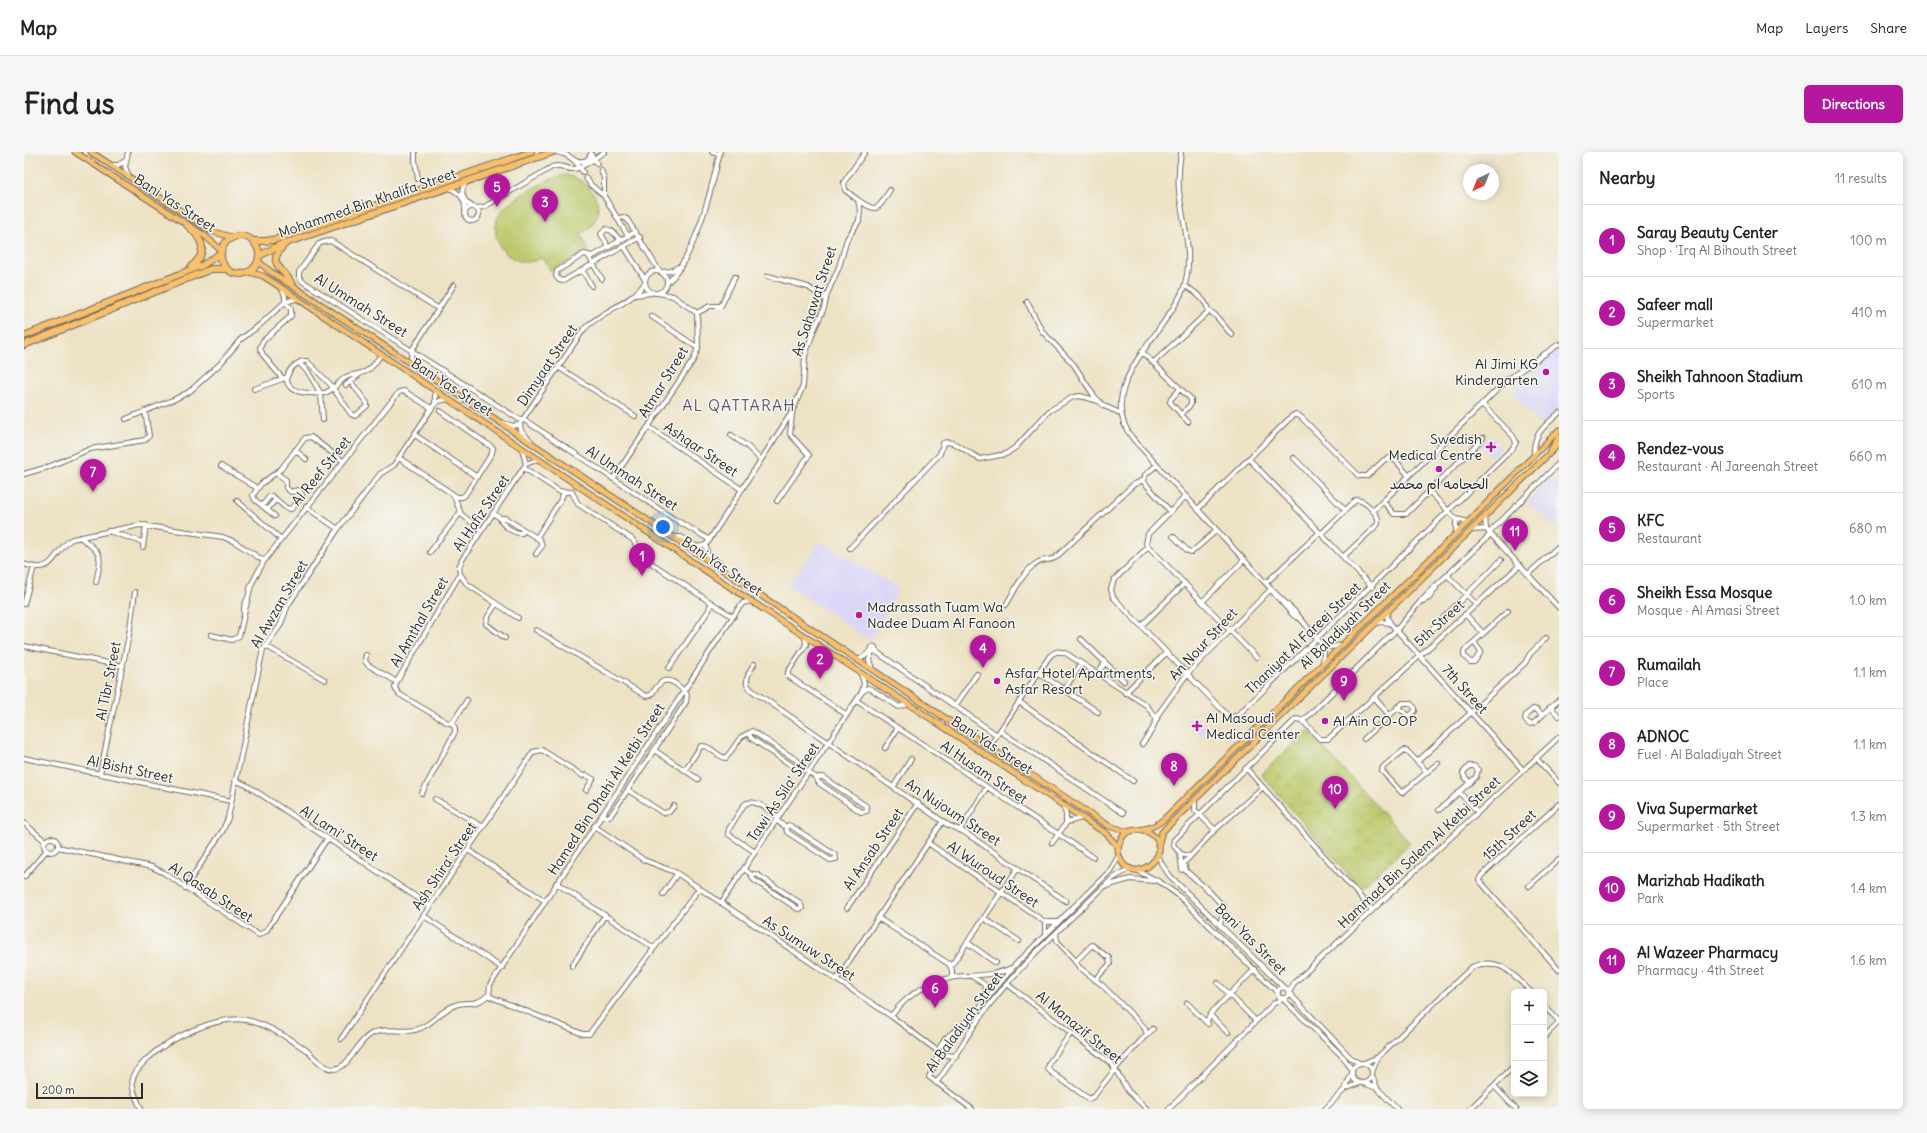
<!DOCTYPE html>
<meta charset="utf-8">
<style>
body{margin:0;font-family:Delius,"Playpen Sans Arabic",sans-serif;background:#f6f6f6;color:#222}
.controls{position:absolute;right:12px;bottom:12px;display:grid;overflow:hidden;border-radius:6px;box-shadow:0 2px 10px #0003}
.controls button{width:36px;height:36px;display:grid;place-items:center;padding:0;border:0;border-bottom:1px solid #e0e0e0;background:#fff;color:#222;font:20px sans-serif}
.compass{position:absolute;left:1439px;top:12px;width:36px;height:36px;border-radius:50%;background:#fff;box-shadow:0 2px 10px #0003;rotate:223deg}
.scale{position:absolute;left:12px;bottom:10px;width:107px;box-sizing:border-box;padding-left:4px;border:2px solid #2b2b2b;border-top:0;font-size:11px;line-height:14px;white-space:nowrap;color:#2b2b2b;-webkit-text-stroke:3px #f6f6f2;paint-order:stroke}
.you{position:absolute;left:639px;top:375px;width:14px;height:14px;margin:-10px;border:3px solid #fff;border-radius:50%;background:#1a73e8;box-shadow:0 0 0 6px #1a73e833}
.badge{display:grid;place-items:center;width:26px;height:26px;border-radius:50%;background:#b5179e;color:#fff;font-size:13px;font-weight:700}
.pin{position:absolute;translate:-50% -33px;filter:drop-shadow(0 1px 2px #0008)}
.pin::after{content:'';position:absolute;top:21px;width:14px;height:12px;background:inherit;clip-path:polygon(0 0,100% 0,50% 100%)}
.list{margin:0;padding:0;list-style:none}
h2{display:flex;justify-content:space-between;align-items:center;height:52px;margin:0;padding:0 16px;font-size:17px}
h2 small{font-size:13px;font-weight:400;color:#767676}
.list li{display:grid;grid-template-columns:26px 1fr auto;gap:12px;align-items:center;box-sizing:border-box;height:72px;padding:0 16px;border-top:1px solid #e0e0e0}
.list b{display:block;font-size:15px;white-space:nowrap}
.list p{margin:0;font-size:13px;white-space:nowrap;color:#767676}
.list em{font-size:13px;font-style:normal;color:#767676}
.icon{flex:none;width:22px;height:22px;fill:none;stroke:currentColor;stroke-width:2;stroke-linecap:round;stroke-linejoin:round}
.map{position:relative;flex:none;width:1535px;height:957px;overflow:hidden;border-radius:6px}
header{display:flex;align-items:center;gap:24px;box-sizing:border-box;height:56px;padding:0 20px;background:#fff;border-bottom:1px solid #e0e0e0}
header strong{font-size:19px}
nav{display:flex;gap:22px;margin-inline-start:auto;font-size:14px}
.intro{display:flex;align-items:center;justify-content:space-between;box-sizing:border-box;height:96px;padding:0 24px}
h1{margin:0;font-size:28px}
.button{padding:10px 18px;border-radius:6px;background:#b5179e;color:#fff;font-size:14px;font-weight:700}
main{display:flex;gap:24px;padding:0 24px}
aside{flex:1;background:#fff;border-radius:6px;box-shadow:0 2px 10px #0003}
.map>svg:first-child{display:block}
.built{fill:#dad6f7}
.park{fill:url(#park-crowns);stroke:#747a4a}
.pitch{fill:#bcc86a;stroke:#747a4a}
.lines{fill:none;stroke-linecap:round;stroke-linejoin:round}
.minor-casing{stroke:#6f6b61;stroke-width:6}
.major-casing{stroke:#6f6b61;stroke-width:7}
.highway-casing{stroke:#6f6b61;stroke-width:8}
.minor{stroke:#fff;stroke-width:4}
.major{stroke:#f8bf6c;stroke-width:5}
.highway{stroke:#f8bf6c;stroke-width:6}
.poi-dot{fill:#b5179e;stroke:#f6f6f2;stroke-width:1.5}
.labels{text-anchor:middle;stroke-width:3;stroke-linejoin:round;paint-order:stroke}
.street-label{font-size:14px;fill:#2b2b2b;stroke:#f6f6f2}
.poi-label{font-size:14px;fill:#2b2b2b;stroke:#f6f6f2;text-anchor:start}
.quarter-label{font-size:16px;letter-spacing:1px;fill:#645b6e;stroke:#f6f6f2}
</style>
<header>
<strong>Map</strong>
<nav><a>Map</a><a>Layers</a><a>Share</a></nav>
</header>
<div class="intro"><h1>Find us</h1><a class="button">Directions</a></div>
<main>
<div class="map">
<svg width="1535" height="957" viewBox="0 0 1535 957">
<defs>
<pattern id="park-crowns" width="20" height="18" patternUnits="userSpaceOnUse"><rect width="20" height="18" fill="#bcc86a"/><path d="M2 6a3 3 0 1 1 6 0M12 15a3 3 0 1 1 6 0" fill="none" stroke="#a2ac5c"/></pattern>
</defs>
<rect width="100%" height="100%" fill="#f6f6f2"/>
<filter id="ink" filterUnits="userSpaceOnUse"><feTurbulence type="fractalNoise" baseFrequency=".025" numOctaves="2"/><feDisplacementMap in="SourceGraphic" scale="8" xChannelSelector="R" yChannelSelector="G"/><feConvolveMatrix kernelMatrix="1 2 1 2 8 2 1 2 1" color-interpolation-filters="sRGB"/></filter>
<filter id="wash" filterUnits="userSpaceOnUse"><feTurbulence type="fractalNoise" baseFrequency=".012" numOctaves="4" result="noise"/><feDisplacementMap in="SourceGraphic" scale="16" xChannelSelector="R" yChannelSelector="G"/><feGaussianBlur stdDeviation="0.9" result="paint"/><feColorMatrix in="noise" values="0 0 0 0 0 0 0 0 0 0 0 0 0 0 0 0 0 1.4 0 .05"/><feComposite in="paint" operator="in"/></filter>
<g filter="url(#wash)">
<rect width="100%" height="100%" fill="#ede2c4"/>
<!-- built -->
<path class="built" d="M1533,197L1535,199V257L1518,274L1488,241Z
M1466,285L1477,296L1468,305L1457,294Z
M1526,326L1535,335V378L1504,350Z
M797,390L875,437L846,488L764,433Z
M1170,563L1184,577L1176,584L1162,571Z"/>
<!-- park -->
<path class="park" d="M1284,579L1386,691L1336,737L1237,622Z"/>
<!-- pitch -->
<path class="pitch" d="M541,23C565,27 585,52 567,74C564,77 560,80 557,82L564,98L527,119L518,106C513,108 508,110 503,110C478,109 464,83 476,61C484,48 527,25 541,23Z"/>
</g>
<g filter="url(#ink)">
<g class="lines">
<!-- minor casing -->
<g class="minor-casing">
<path id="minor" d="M104,0L101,15L105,24
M391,0V8L394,27
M532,0C546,2 552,9 559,20
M688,0L695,2
M1157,0C1155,13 1154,26 1155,39C1159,72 1171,106 1159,138C1140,184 1067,237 1110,288L1247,437L1272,461L1299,494L1300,501L1299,511
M568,4L573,12
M552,8C559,11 565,9 567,1
M87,13H94L101,9
M577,18L580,26V44
M562,26L567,33L580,44L604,84
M442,30C435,39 439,50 449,55
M425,36C435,40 442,48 441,59
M834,48C854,62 854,57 866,38
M441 62a7 7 0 1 1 14 0a7 7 0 1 1-14 0Z
M451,56L460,55L528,15C539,11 541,18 550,17C559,16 572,5 580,0
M594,67L598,65L603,67L636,120
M611,80L569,104L560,102L533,119L532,124L535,128L539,129L616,85
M600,94L621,128
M583,96L582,90L577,82L582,77L588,79L596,88
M564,103L578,127
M558,118L568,134
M621 130a11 11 0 1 1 22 0a11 11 0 1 1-22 0Z
M637,120L647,119L654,115
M744,124L784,135L802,148
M643,131C671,107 688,35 696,0
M258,137L261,144V150
M611,143L627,141
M1003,150L1018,179L1050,213L1070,244L1080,254L1096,261
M415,157L307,89L300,90L295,92L275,120V124L278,129L498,269
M1184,158L1191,163L1208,183
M673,161L686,154H697L711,125
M627,164L674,196
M1118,200L1167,247V252L1157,263
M1130,210L1184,160C1185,150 1168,137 1160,134
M275,211L284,220L297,242L299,268
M390,212L387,205L388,198L430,133
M534,215L611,264
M259,227L239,203L236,196L239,189L267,164V156L261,150
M326,229L343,251V254L331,264L327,262L309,236L306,232L283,209C268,207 246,238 284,241C291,241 297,243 303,240C310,237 315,230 322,225C327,222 332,223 337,221C347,219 351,210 357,203
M322,233L336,222
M230,237L261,226
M1156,237L1147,247L1146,250L1164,270
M411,252V238
M102,267L151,247L165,240L196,212L216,188L237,172L261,150L272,147
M499,267L647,365L686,388
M476,270L489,274L495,273L560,177C578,158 606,153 621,131
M496,272L497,279L507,289
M625,275L717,337
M391,283L453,325
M707,283L724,295L737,308
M498,297L502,312
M271,298L282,307
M1510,303C1509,281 1520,275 1535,261
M375,306L433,345H438L441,343L468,301L469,296L416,259
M1270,306L1321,358
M1225,307L1348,435
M1133,313L1121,323L1120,330L1146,359
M197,314L233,336
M500,316L535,339L548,340L554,352L608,387L624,409L709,465
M0,322L24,315L66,297L121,288L125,284L121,259
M589,327L670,207L674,196L673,161L649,144L634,141
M1405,339L1432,367L1444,370
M430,344L437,362L457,378
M1162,344L1124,382L1122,392L1232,505
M213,349L257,387
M753,349L785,303L766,282L768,262
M1359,349L1370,362H1382L1459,286
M238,354L245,345L248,344L262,356L267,357L278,346V342L274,338L267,340L262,336V328L252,321
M282,355L314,377
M1174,357L1268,264L1272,262L1277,265L1335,324H1343L1360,308L1365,306L1372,309L1385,324
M243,358L252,347
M1349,359L1483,228L1535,192
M469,361L476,366H481L516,388L518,394L512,402
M251,364L231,348L229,343L237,332L257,317L281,286L287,285L319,309
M1461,364L1462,377L1535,456
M476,366C477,373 491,382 498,381L500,378
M1432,367V381
M1447,378L1462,377
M84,379L119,390
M1465,381L1535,311
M1297,382L1332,348C1341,348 1350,359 1354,366V372L1319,405
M1149,384L1164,399L1168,400L1193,378
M56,385C79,403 78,402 72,430
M513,385L536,349L540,340
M650,385H657L673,395L682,393
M119,395L122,373
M1124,395L1090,428L1087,437L1089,445L1202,562L1207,565L1213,564L1489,296L1492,290L1489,284L1458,252
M826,396L910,308L916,302L919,291C931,287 945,302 956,307L982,302L992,295L1025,259L1049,245L1056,244L1075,249
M406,400L436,361
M0,412C32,424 28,399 48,387L116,373L199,385L211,390L240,409
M699,417L695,411L683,402L682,393L768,260L779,234L781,204L789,180L800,156L803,142L815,115L823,87L835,69L836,58L834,48L821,38L820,30L841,0
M436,422L372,531L371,536L375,542L424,571L429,570L443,548
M1504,422L1535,394
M1424,424L1452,452
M1242,431L1296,380
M1247,438L1269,463L1274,466
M1179,449L1220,408
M1399,449L1405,446L1412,436
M0,452L10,415
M472,452L463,466L462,472L481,486
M982,453C990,440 999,419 1013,411C1019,407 1025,409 1031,406L1109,333L1119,328
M1364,459L1363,465L1366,471L1499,618
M1441,462L1459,481
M220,463V455L223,447
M494,466L443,432L436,422L435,415L438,408L502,312L515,307
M1352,471L1358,470L1366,471
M1117,474L1161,431
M512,478L622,544L627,543C634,533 639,523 652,532C656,536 661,538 663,543L662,550L587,663L583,665L577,664
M1405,480L1477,408
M187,483L208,488L215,484L227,433L240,409L375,240L380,239L407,256
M781,484L782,493L764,520V524L823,563
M1057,487L1100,529
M1450,490L1457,500L1450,510H1446L1440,504V499L1484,459
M1297,492L1307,495L1318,493
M0,494L99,514
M242,494L301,528
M846.5 497a2.5 2.5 0 1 1 5 0a2.5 2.5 0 1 1-5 0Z
M851,499L973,583
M342,503L341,509L344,513L373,530
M833,508L840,505L847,498
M730,512C717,532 722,536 741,547L924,673L940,680L1042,749
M645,516L685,458L687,451
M848,517L845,508L848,499
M1015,521L1074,560
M1073,522L1081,511
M1040,538L1057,512
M838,540L844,536L847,537L875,555L884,552
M1101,541L1142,501
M1350,545L1365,563
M833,549L1069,705
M995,550L1109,629
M931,554L953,522
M1526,555L1535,564
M1518,563L1513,558L1509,557L1502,563L1501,568L1505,572L1510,571L1535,548
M1279,569L1374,476L1402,443L1467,382
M728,579L774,609V614L770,615L727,586L725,582Z
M976,579L1099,661
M1340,587C1353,575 1366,563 1379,551H1386L1391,556V559L1385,564L1373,555
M1118,592L1128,578L1135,561L1163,522L1247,437
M961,593L969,589L1025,505C1030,499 1036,498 1043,502L1122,553L1133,567
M861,596L874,576
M630,598L674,627
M0,606L207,649
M1512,606L1535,631
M1393,610L1501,511L1506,502L1522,486
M774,614L793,626
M1222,616L1348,758
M661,618L677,594C687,593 693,605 702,606L717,585L725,581
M1403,620L1384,600L1380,598L1359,615L1358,619L1378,641L1414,611
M76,622L105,483L111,440
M562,623L569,627L562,638
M795,625H799L842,654L843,659L837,660L795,631L793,628Z
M211,628L224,634L406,754
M870,634L887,607
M604,638L639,661L645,660L650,654
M1435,640L1454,660
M398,641L431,580V576L428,571
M411,647L459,675
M1171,647V658L1191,678
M1535,652L1457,724L1455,728L1535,818
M1039,654L1042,662V671
M1415,658L1452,625L1454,618L1450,614H1445L1439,621L1440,624L1446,631
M753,669L762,675
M0,671L21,689
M764,673L767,674L811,703L812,707L806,708L763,680L762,676Z
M570,674L620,708L651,720L867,864L911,897L922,903L932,904
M936,678L963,635
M20 693a7 7 0 1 1 14 0a7 7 0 1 1-14 0Z
M904,691L1021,770H1034
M1028,691L1043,670L1058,666
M34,695L128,715L140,721L235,783L242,779L303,687
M444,698L521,749
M731,700L704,682L705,677L720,653C730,644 746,660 755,665
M1134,701L1137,711L1146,724L1259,835
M1156,701L1158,718
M1165,704L1157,702L1149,693L1150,688L1272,567L1278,568L1296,587H1304L1496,413
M720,717L729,724
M1112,718L1136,730L1154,743L1254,841
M730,722L734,723L776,751L778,756L774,757L730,728L728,725Z
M0,725L22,699
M532,731L630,796
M1082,734L1106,727L1130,729
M1505,734L1535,707
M161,736L199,678L204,666L239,497L256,474L264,453L314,377L356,322L370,313L410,253L415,249L424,247
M675,737L565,882H559L467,845L465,842L466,833L714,457L719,451L727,449
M639,742L653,722
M697,751L838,540L840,531L837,522
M823,756L894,651
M400,764L478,816
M854,766L925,812L928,818V825
M961,767L995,789
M1021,770V783
M1196,774C1196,766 1201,762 1200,755L1184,738L1162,719L1160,711L1191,678L1239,635
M1032,781L1033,789L1050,807L1055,815L1078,833L1120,875L1123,882L1092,916L1070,944L1065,947L1027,920L1024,917L1025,911L1047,881
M944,791L972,811
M1051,810L1068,793L1085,806L1086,812L1071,828
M548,814L581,763
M927,814L994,716
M949,825L960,832L964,844
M813,827L919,669
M1194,831L1232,869
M983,832L1088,912L1104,939L1123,957
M1253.5 841a5.5 5.5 0 1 1 11 0a5.5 5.5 0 1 1-11 0Z
M1265,841L1270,831L1535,585
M1265,841L1326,905L1335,911
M1259,847L1320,906L1328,918
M1163,851L1184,872
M1520,854L1535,869
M1186,863L1204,881
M867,864C886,839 910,826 941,824C957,823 973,823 987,816
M1182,870L1189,859L1231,817
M1122,884L1129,877
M1520,885L1535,870
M317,887L509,600L518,598L559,624
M1328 921a10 10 0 1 1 20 0a10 10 0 1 1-20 0Z
M1340,911L1354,905
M1348,920L1354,905L1448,815C1475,803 1490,823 1507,840
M1348,923L1353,936L1373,957
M912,931C931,907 944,880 963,856C1000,808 1045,769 1088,727L1106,716
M1339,931L1353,936
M1470,934L1492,957
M1321,937L1336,931
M117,957C107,933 102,927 123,907C144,887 192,863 222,868C240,871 266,887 281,897C289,904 299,917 310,917C326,916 333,888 349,881C363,875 377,881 391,878C406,875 415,860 429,854C444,847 450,857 465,842
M948,957L905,925L912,910L914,898L921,887L951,861L991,813L1086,719L1095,703
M1145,957L1249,852L1259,846
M1301,957L1321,937L1327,923
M1446,957L1490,914"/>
</g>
<!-- major casing -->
<g class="major-casing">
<path id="major" d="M51,0L181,84L197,98
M67,0L187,79L207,85
M234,107L236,111L247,120C528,302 805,491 1085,674L1104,680
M225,120L239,124L247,129L727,449L1083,682L1094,695
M1526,299L1535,285
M1119,678C1162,693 1108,742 1095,704C1093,697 1095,688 1100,683C1106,677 1112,679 1120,677C1127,676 1134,672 1139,668L1444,370L1535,278
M1134,693L1138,680L1145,673L1535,292"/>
</g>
<!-- highway casing -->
<g class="highway-casing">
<path id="highway" d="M163,73C179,87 185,100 167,115
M197 103a19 19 0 1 1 38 0a19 19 0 1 1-38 0Z
M230,89H242L253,87L507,0
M261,92C240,114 260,114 268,133
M235,104L256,93L529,0
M0,184L179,113L197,101
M0,193L187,117H203"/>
</g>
<!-- minor -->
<use href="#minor" class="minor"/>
<!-- major -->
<use href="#major" class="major"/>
<!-- highway -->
<use href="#highway" class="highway"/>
</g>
</g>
<!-- markers -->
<g class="poi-dot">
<circle cx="1522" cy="220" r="4"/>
<path d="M1465 289h4v4h4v4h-4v4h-4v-4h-4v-4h4z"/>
<circle cx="1415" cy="317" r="4"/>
<circle cx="835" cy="463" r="4"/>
<circle cx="973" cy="529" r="4"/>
<circle cx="1301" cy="569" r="4"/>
<path d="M1171 568h4v4h4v4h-4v4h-4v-4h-4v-4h4z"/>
</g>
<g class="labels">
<!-- street labels -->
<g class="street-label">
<text transform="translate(151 51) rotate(33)" y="5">Bani Yas Street</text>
<text transform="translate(343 51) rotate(-19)" y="5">Mohammed Bin Khalifa Street</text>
<text transform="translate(790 149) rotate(-72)" y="5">As Sahawat Street</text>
<text transform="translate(337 153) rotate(32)" y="5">Al Ummah Street</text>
<text transform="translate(523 213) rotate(-56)" y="5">Dimyaat Street</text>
<text transform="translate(639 230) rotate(-58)" y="5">Atmar Street</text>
<text transform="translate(428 235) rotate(33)" y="5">Bani Yas Street</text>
<text transform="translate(677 297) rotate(34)" y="5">Ashqar Street</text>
<text transform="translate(297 319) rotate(-51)" y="5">Al Reef Street</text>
<text transform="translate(608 326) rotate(33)" y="5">Al Ummah Street</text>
<text transform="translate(457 361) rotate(-56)" y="5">Al Hafiz Street</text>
<text transform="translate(698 414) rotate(34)" y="5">Bani Yas Street</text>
<text transform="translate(255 452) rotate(-60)" y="5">Al Awzan Street</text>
<text transform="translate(395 470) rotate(-60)" y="5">Al Amthal Street</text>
<text transform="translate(1415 471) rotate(-42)" y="5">5th Street</text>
<text transform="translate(1321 473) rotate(-44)" y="5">Al Baladiyah Street</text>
<text transform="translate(1279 486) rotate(-44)" y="5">Thaniyat Al Fareej Street</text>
<text transform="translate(1179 492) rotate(-47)" y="5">An Nour Street</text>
<text transform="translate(84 529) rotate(-79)" y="5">Al Tibr Street</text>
<text transform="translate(1441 537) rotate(48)" y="5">7th Street</text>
<text transform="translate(968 593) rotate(33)" y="5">Bani Yas Street</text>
<text transform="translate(106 617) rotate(12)" y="5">Al Bisht Street</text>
<text transform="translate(960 620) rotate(34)" y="5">Al Husam Street</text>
<text transform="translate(582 637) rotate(-57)" y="5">Hamed Bin Dhahi Al Ketbi Street</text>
<text transform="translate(759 640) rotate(-56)" y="5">Tawi As Sila' Street</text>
<text transform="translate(929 660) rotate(33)" y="5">An Nujoum Street</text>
<text transform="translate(315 681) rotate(33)" y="5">Al Lami' Street</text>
<text transform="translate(1485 683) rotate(-43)" y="5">15th Street</text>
<text transform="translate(849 697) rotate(-56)" y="5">Al Ansab Street</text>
<text transform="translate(1395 700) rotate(-43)" y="5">Hammad Bin Salem Al Ketbi Street</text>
<text transform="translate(420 714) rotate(-56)" y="5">Ash Shira' Street</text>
<text transform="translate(969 722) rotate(34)" y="5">Al Wuroud Street</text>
<text transform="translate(187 740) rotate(33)" y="5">Al Qasab Street</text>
<text transform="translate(1227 787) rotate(45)" y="5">Bani Yas Street</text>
<text transform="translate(785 796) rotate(33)" y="5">As Sumuw Street</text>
<text transform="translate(940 870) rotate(-54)" y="5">Al Baladiyah Street</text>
<text transform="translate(1055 875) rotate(39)" y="5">Al Manazif Street</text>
</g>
<!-- poi labels -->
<g class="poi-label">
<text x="1514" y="217" text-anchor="end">Al Jimi KG<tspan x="1514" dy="16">Kindergarten</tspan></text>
<text x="1458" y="292" text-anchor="end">Swedish<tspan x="1458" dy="16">Medical Centre</tspan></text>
<text x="1415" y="337" text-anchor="middle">الحجامه ام محمد</text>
<text x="843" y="460">Madrassath Tuam Wa<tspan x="843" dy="16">Nadee Duam Al Fanoon</tspan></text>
<text x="981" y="526">Asfar Hotel Apartments,<tspan x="981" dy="16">Asfar Resort</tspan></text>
<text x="1182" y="571">Al Masoudi<tspan x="1182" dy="16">Medical Center</tspan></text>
<text x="1309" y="574">Al Ain CO-OP</text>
</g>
<!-- quarter labels -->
<g class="quarter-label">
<text x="715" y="259">AL QATTARAH</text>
</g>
</g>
</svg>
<div class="controls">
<button>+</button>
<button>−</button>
<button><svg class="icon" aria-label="layers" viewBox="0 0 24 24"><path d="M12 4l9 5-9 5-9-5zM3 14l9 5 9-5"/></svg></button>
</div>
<svg class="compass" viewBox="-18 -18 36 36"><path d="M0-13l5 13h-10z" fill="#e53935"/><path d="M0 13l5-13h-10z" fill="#767676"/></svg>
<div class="scale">200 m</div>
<div class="you"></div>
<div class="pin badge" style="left:618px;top:424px">1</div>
<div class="pin badge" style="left:796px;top:527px">2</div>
<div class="pin badge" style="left:521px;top:70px">3</div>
<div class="pin badge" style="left:959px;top:516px">4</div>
<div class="pin badge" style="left:473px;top:55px">5</div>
<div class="pin badge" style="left:911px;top:856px">6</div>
<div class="pin badge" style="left:69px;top:340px">7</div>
<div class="pin badge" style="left:1150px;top:634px">8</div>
<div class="pin badge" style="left:1320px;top:549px">9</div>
<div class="pin badge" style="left:1311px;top:657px">10</div>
<div class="pin badge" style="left:1491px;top:399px">11</div>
</div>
<aside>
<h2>Nearby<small>11 results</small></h2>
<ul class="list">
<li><span class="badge">1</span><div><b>Saray Beauty Center</b><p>Shop · 'Irq Al Bihouth Street</p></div><em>100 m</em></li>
<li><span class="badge">2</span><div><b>Safeer mall</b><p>Supermarket</p></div><em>410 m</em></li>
<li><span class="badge">3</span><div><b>Sheikh Tahnoon Stadium</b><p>Sports</p></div><em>610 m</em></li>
<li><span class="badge">4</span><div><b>Rendez-vous</b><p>Restaurant · Al Jareenah Street</p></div><em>660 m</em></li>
<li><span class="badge">5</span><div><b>KFC</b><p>Restaurant</p></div><em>680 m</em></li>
<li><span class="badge">6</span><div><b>Sheikh Essa Mosque</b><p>Mosque · Al Amasi Street</p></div><em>1.0 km</em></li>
<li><span class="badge">7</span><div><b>Rumailah</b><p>Place</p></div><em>1.1 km</em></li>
<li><span class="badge">8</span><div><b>ADNOC</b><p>Fuel · Al Baladiyah Street</p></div><em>1.1 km</em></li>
<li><span class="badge">9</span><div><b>Viva Supermarket</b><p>Supermarket · 5th Street</p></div><em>1.3 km</em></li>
<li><span class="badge">10</span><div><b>Marizhab Hadikath</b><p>Park</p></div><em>1.4 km</em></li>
<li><span class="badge">11</span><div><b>Al Wazeer Pharmacy</b><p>Pharmacy · 4th Street</p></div><em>1.6 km</em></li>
</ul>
</aside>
</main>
